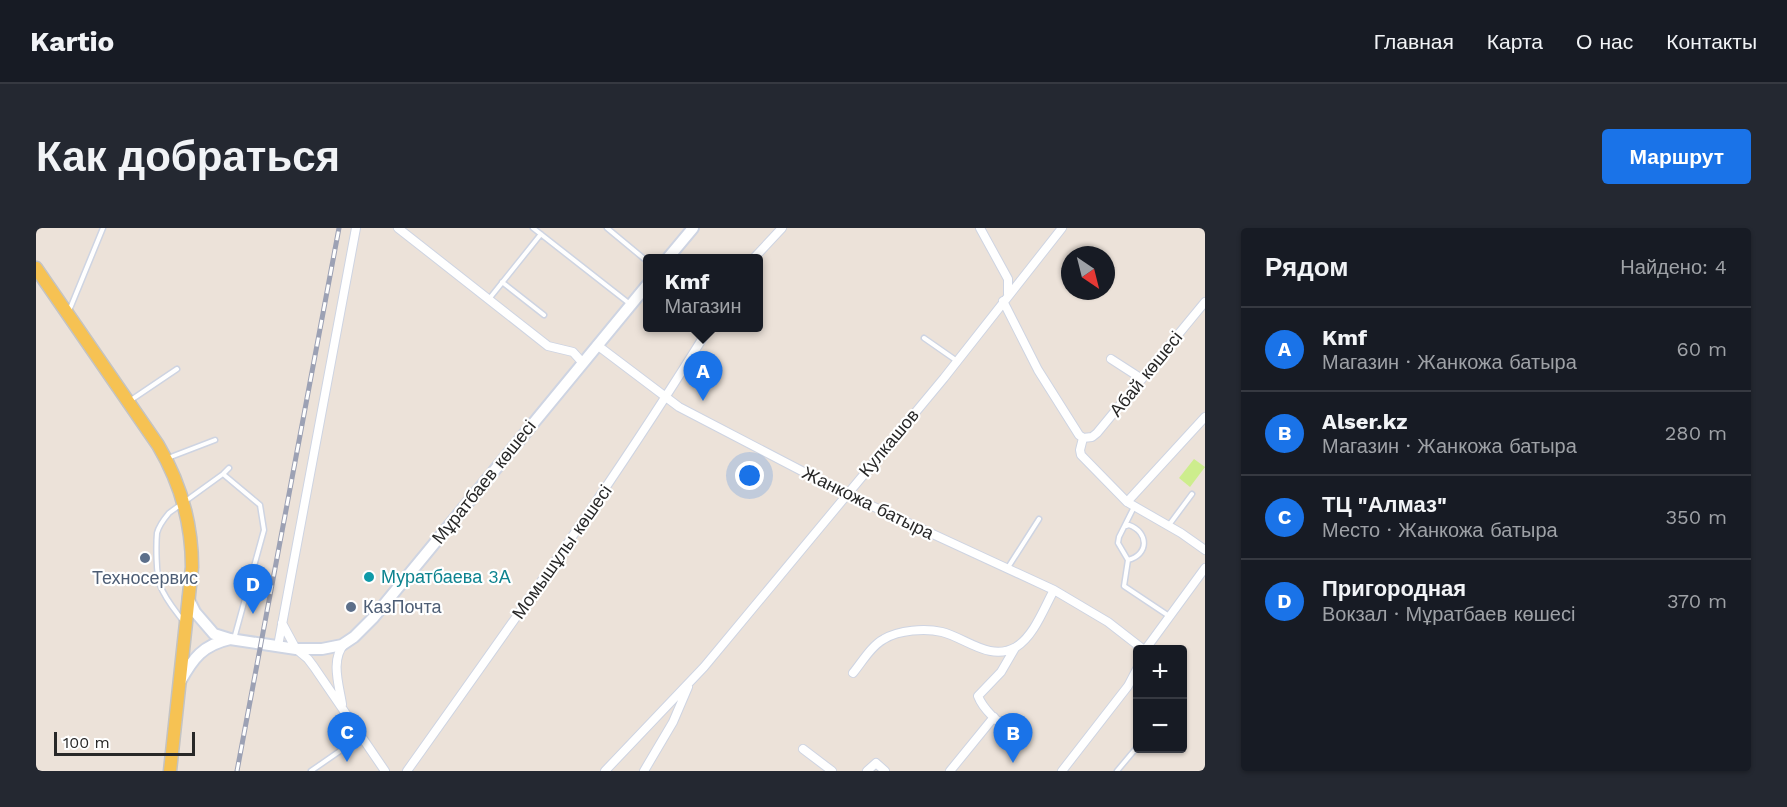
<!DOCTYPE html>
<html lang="ru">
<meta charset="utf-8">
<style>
body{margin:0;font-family:"Work Sans",sans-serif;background:#242831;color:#f1f3f6}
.controls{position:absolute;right:18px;bottom:18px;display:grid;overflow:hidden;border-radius:6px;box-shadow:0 2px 4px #0004}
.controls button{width:54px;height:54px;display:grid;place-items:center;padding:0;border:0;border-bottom:2px solid #363941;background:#171b24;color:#f1f3f6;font:30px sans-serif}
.compass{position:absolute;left:1025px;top:18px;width:54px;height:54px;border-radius:50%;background:#171b24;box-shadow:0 2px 4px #0004;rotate:145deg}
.scale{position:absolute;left:18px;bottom:15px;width:141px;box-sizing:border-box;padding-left:6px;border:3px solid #282828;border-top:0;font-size:16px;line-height:21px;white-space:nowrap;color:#282828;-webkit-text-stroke:4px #fff;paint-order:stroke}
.you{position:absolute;left:714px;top:248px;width:21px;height:21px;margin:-15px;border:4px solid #fff;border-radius:50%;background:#1a73e8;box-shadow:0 0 0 9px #1a73e833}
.badge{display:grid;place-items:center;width:39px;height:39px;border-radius:50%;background:#1a73e8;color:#fff;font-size:20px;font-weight:700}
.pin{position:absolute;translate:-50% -50px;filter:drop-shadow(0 2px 3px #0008)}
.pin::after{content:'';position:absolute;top:32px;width:21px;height:18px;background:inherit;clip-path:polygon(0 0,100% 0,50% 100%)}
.popup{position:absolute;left:607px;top:26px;width:120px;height:78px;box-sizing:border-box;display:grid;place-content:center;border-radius:6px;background:#171b24;filter:drop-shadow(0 2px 4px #0005);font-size:20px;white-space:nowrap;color:#9ea1a6}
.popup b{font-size:22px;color:#f1f3f6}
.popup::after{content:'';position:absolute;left:50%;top:100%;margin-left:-12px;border:12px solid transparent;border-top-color:#171b24}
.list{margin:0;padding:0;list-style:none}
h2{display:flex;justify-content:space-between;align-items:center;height:78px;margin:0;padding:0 24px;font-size:26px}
h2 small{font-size:20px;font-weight:400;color:#9ea1a6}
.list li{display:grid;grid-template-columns:39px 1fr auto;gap:18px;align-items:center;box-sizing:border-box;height:84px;padding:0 24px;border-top:2px solid #363941}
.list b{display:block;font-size:22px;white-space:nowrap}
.list p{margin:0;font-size:20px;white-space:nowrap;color:#9ea1a6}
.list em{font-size:20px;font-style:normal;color:#9ea1a6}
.map{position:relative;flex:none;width:1169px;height:543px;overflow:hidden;border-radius:6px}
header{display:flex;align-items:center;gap:36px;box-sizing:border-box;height:84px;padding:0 30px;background:#171b24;border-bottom:2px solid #363941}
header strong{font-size:28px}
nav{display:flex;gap:33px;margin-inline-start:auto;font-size:21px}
.intro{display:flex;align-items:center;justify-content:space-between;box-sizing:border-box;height:144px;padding:0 36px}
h1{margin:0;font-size:42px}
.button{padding:15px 27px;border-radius:6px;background:#1a73e8;color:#fff;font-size:21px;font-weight:700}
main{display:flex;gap:36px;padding:0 36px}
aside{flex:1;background:#171b24;border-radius:6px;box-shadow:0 2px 4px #0004}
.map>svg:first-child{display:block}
.pitch{fill:#cded8d}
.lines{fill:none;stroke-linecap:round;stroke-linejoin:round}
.lane-casing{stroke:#ced4e2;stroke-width:7}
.street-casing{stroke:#ced4e2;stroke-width:10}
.secondary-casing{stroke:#ced4e2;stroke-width:14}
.primary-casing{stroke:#c3c3c3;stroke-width:15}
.lane{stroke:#fff;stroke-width:4}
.street{stroke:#fff;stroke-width:8}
.secondary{stroke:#fff;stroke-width:10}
.primary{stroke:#f6c253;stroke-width:12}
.rail-casing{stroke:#9ca1b4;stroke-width:5}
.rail{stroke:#fff;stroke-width:3;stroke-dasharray:9;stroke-linecap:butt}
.service-dot{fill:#5c6f8a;stroke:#fff;stroke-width:2}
.culture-dot{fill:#0f9aa8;stroke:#fff;stroke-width:2}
.labels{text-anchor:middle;stroke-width:4.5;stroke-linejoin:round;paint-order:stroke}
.street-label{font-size:18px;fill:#282828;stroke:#fff}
.culture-label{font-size:18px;fill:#0d838f;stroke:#fff;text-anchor:start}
.service-label{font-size:18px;fill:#4e5e75;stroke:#fff}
</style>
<header>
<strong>Kartio</strong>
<nav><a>Главная</a><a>Карта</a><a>О нас</a><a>Контакты</a></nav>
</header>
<div class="intro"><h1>Как добраться</h1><a class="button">Маршрут</a></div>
<main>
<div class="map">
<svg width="1169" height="543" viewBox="0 0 1169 543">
<rect width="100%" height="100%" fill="#ece2d9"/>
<!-- pitch -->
<path class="pitch" d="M1158,231L1169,239L1154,259L1143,250Z"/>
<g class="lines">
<!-- lane casing -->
<g class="lane-casing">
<path id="lane" d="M497,0L594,76
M571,0L612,34
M466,54L508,87
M453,71L505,6
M33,83L67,0
M888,110L921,133
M95,172L141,141
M132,230L179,212
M187,246L224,277L228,302L198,411
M1098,279L1083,309L1082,315L1092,332L1088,358L1133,388
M1133,297L1156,266
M1090,298L1093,297C1113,304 1113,327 1092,332
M971,341L1003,291
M147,393C139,382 129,371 124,357C120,347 120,316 121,305C123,297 128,291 133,285L187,246L193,240
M275,543L324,509
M1081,543L1102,518"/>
</g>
<!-- street casing -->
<g class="street-casing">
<path id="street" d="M362,0L512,118L537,124L546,134
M944,0L972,51V66
M718,30L746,0
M967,73L1002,142L1043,207L1047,210
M561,117L643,179L810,266L1018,362L1072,394L1108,422
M1075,131L1106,151
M1047,210L1056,209L1061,205L1169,74
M1047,210L1044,222L1045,227L1091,274L1145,305L1169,322
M1091,274L1169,189
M246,395L260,421L272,431L278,439L349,543
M242,418L320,0
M1109,422L1169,340
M817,445C826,434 835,418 848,411C863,402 889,400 906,404C930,410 954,434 980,419C998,408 1008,380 1018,362
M306,476C303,457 294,431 309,415
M974,502C962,495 947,481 942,468L965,444L979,420
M767,521L796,543
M371,543C475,397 579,252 673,100
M569,543L668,439L908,150L1026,0
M608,543L637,494L652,459
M831,543L840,535L849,543
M914,543L958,489
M1026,543L1092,458L1102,439"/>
</g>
<!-- secondary casing -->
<g class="secondary-casing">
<path id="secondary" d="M632,30L657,0
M152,370L159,384L178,406L194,411L260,421H286L306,417L318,409L337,390L612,56
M144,454C157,430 167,417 194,411"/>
</g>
<!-- primary casing -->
<g class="primary-casing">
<path id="primary" d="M0,40L122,217C144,254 156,296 156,339L134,543"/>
</g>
<!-- lane -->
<use href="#lane" class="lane"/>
<!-- street -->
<use href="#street" class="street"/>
<!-- secondary -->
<use href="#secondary" class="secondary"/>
<!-- primary -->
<use href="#primary" class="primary"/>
<!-- rail casing -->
<g class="rail-casing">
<path id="rail" d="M201,543L303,0"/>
</g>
<!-- rail -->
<use href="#rail" class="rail"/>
</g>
<!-- markers -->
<g class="service-dot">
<circle cx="109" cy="330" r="6"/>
<circle cx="315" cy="379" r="6"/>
</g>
<circle class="culture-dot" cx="333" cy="349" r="6"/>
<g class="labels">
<!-- street labels -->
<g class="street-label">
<text transform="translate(1110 146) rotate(-51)" y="6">Абай көшесі</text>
<text transform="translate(853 215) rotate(-50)" y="6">Кулкашов</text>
<text transform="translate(448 254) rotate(-51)" y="6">Мұратбаев көшесі</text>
<text transform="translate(832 275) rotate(26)" y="6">Жанкожа батыра</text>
<text transform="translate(526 324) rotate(-55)" y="6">Момышұлы көшесі</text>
</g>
<!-- culture labels -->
<g class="culture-label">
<text x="345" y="355">Муратбаева 3А</text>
</g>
<!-- service labels -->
<g class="service-label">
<text x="109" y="356">Техносервис</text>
<text x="327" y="385" text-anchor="start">КазПочта</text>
</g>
</g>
</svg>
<div class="controls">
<button>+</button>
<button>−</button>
</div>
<svg class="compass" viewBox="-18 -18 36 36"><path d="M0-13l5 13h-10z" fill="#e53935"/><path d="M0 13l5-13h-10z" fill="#9ea1a6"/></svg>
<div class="scale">100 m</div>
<div class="you"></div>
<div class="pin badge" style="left:667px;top:173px">A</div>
<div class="popup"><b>Kmf</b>Магазин</div>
<div class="pin badge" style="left:977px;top:535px">B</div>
<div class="pin badge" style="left:311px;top:534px">C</div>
<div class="pin badge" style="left:217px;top:386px">D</div>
</div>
<aside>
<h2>Рядом<small>Найдено: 4</small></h2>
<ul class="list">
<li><span class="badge">A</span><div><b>Kmf</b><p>Магазин · Жанкожа батыра</p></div><em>60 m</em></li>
<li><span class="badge">B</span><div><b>Alser.kz</b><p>Магазин · Жанкожа батыра</p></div><em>280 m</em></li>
<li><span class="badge">C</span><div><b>ТЦ &quot;Алмаз&quot;</b><p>Место · Жанкожа батыра</p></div><em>350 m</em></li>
<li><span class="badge">D</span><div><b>Пригородная</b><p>Вокзал · Мұратбаев көшесі</p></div><em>370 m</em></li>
</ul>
</aside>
</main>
